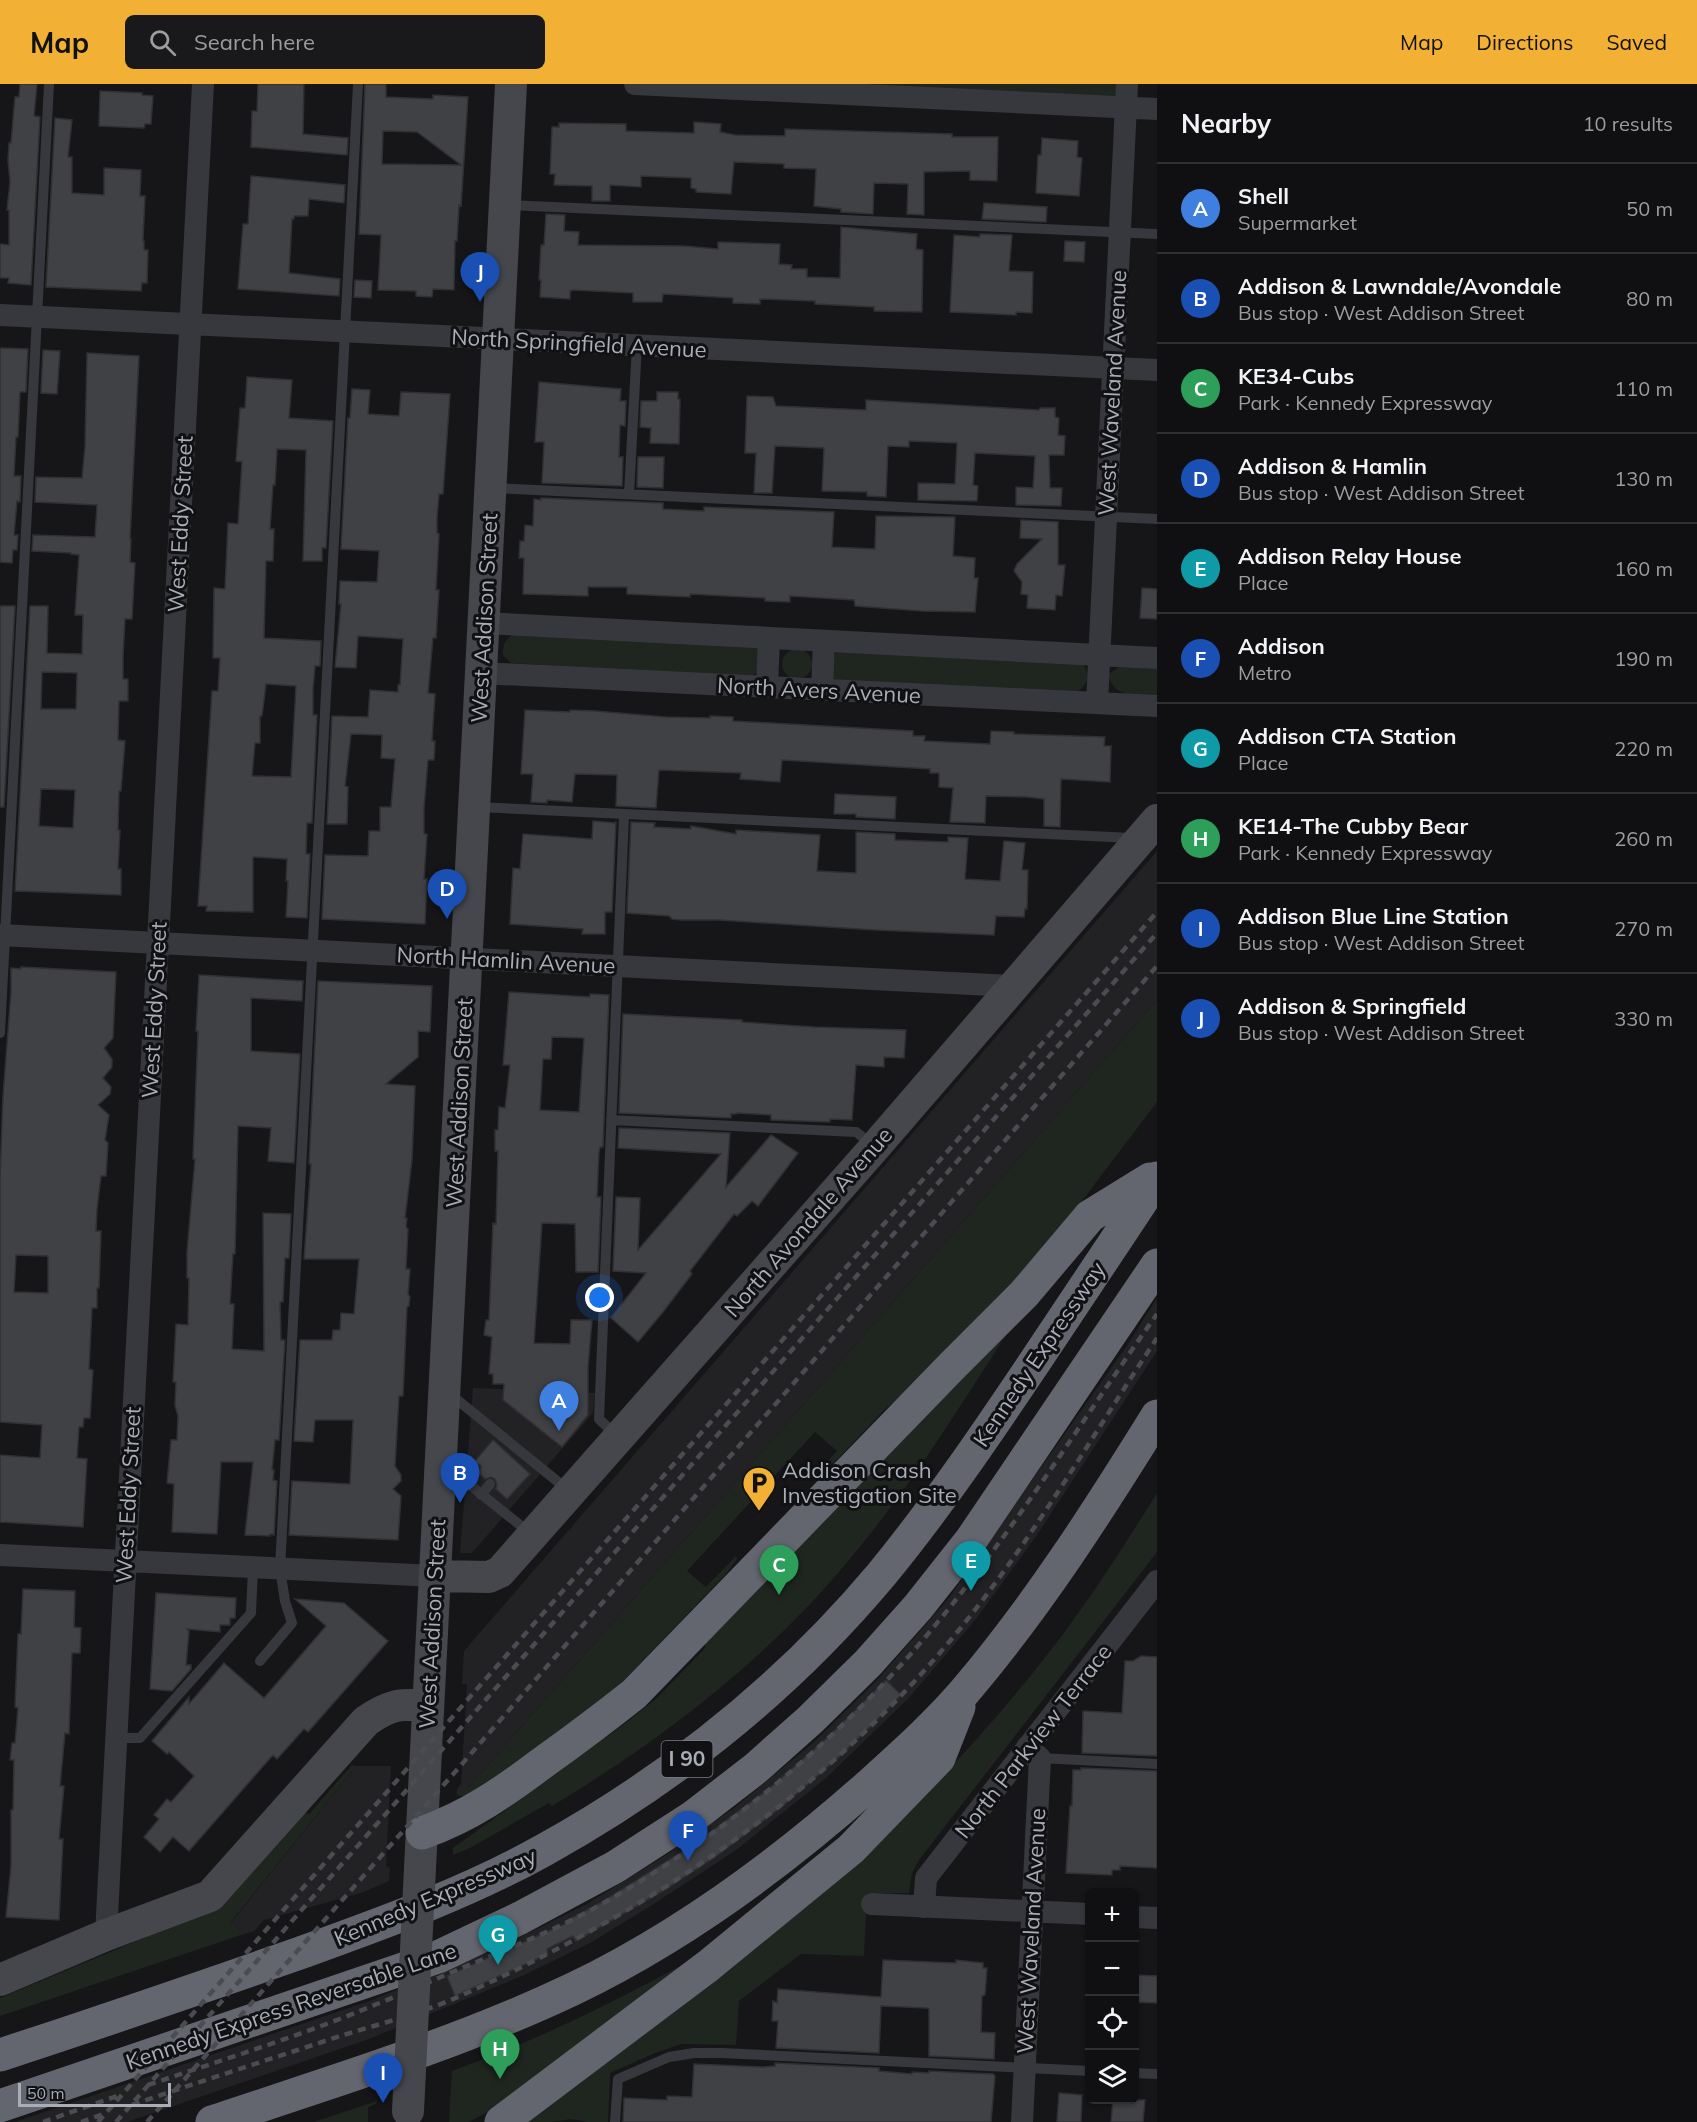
<!DOCTYPE html>
<meta charset="utf-8">
<style>
body{margin:0;font-family:Mulish,sans-serif;background:#19191b;color:#f1f3f6}
.controls{position:absolute;right:18px;bottom:18px;display:grid;overflow:hidden;border-radius:9px;box-shadow:0 2px 4px #0004}
.controls button{width:54px;height:54px;display:grid;place-items:center;padding:0;border:0;border-bottom:2px solid #303032;background:#101012;color:#f1f3f6;font:30px sans-serif}
.scale{position:absolute;left:18px;bottom:15px;width:153px;box-sizing:border-box;padding-left:6px;border:3px solid #a8adb8;border-top:0;font-size:16px;line-height:21px;white-space:nowrap;color:#a8adb8;-webkit-text-stroke:4px #111113;paint-order:stroke}
.you{position:absolute;left:600px;top:1214px;width:21px;height:21px;margin:-15px;border:4px solid #fff;border-radius:50%;background:#1a73e8;box-shadow:0 0 0 9px #1a73e833}
.badge{display:grid;place-items:center;width:39px;height:39px;border-radius:50%;background:#f2b134;color:#fff;font-size:20px;font-weight:700}
.pin{position:absolute;translate:-50% -50px;filter:drop-shadow(0 2px 3px #0008)}
.pin::after{content:'';position:absolute;top:32px;width:21px;height:18px;background:inherit;clip-path:polygon(0 0,100% 0,50% 100%)}
.list{margin:0;padding:0;list-style:none}
h2{display:flex;justify-content:space-between;align-items:center;height:78px;margin:0;padding:0 24px;font-size:26px}
h2 small{font-size:20px;font-weight:400;color:#9c9d9f}
.list li{display:grid;grid-template-columns:39px 1fr auto;gap:18px;align-items:center;box-sizing:border-box;height:90px;padding:0 24px;border-top:2px solid #303032}
.list b{display:block;font-size:22px;white-space:nowrap}
.list p{margin:0;font-size:20px;white-space:nowrap;color:#9c9d9f}
.list em{font-size:20px;font-style:normal;color:#9c9d9f}
.icon{flex:none;width:33px;height:33px;fill:none;stroke:currentColor;stroke-width:2;stroke-linecap:round;stroke-linejoin:round}
.map{position:relative;flex:none;width:1157px;height:2038px;overflow:hidden}
header{display:flex;align-items:center;gap:36px;box-sizing:border-box;height:84px;padding:0 30px;background:#f2b134;color:#111}
header strong{font-size:28px}
nav{display:flex;gap:33px;margin-inline-start:auto;font-size:21px}
.search{width:420px;height:54px;background:#19191b;display:flex;align-items:center;gap:15px;box-sizing:border-box;padding:0 21px;border-radius:9px;color:#9c9d9f;font-size:22px}
main{display:flex}
aside{flex:1;background:#101012}
.map>svg:first-child{display:block}
.built{fill:#222225}
.green{fill:#1e261f}
.building{fill:#404145;stroke:#303034;stroke-width:1.5;fill-rule:evenodd}
.lines{fill:none;stroke-linecap:round;stroke-linejoin:round}
.lane{stroke:#37383d;stroke-width:10}
.street{stroke:#37383d;stroke-width:22}
.secondary{stroke:#45474d;stroke-width:32}
.highway{stroke:#63666e;stroke-width:33}
.rail{stroke:#4a4c52;stroke-width:4.5;stroke-dasharray:8 6;stroke-linecap:butt}
.secondary-bridge{stroke:#45474d;stroke-width:32}
.labels{text-anchor:middle;stroke-width:6;stroke-linejoin:round;paint-order:stroke}
.shield{fill:#111113;stroke:#7b7e86;stroke-width:1.5}
.shield-label{font-size:21px;font-weight:bold;fill:#a8adb8}
.street-label{font-size:22px;fill:#a8adb8;stroke:#111113}
.poi-label{font-size:22px;fill:#a8adb8;stroke:#111113;text-anchor:start}
</style>
<header>
<strong>Map</strong>
<div class="search"><svg class="icon" aria-label="search" viewBox="0 0 24 24"><circle cx="10" cy="10" r="6"/><path d="M15 15l6 6"/></svg>Search here</div>
<nav><a>Map</a><a>Directions</a><a>Saved</a></nav>
</header>
<main>
<div class="map">
<svg width="1157" height="2038" viewBox="0 0 1157 2038">
<rect width="100%" height="100%" fill="#161618"/>
<!-- built -->
<path class="built" d="M1157,767V916L467,1705H457L461,1700L467,1600H462L464,1567Z
M1157,1214V1267L1037,1451L976,1535L907,1616L826,1694L735,1767L649,1823L590,1859L522,1892L369,1955L127,2038H15L375,1915L512,1857L585,1821L666,1771L734,1724L814,1658L876,1597L948,1515L1126,1263Z
M473,1304L595,1309L593,1329L472,1469H460Z
M356,1682H391L386,1782L390,1784L389,1797L364,1808L264,1836L254,1847L244,1850L231,1839Z"/>
<!-- green -->
<path class="green" d="M873,0H1119V9L1114,14L874,2Z
M516,549L757,563L761,567C761,580 762,587 750,593L511,579L503,571C503,559 505,555 516,549Z
M782 580a15 15 0 1 1 30 0a15 15 0 1 1-30 0Z
M843,566L1083,580C1091,592 1087,604 1074,609L836,596L831,591L830,576L835,570Z
M1124,579H1157V612C1139,611 1110,614 1109,590Z
M1157,916V1018L1041,1171L910,1304L883,1327L834,1379L825,1384L820,1385L837,1367L815,1348L687,1487L706,1503L736,1472L737,1475L725,1491L605,1616L468,1713L457,1711V1705H467Z
M1011,1243C961,1321 913,1399 854,1470C771,1572 664,1655 552,1722L549,1719L470,1764L453,1771V1764L623,1641L657,1614L706,1563L702,1558Z
M1157,1409V1468L919,1776L912,1789L909,1809H867L864,1872L801,1870L739,1917L736,1961L681,1960L655,1969L610,1989L608,2038H588L571,2035L552,2038H522L939,1696C989,1643 1037,1587 1079,1528C1107,1489 1132,1449 1157,1409Z
M352,1681L356,1682L231,1838L244,1850L0,1932V1914L216,1824L304,1728L309,1730Z
M678,1883L682,1890L509,2018L468,2038H449L452,1987C532,1958 603,1924 678,1883Z
M377,2017L376,2020L368,2023V2038H314Z"/>
<!-- building -->
<path class="building" d="M20,0H37L34,32L40,33L31,201L8,199L9,194H0V160L9,161V126H7L10,98L8,76L9,59H11L15,13H19Z
M258,0H304L303,50L348,54L347,71L251,63L252,27H257Z
M365,0H386V13L433,15V11L468,13L461,122L459,121L457,157H455L454,206L433,205L432,213L416,212V207L378,206L381,151L359,150ZM383,47L417,48L461,81L382,80Z
M100,7L142,9V11L153,12L151,40H145L144,44L99,42Z
M55,34L72,36L68,73H72V109L104,111V84L141,86L140,112H145L143,157H144V166H148L147,199H142L141,207L46,203Z
M694,38L721,40L720,48L735,51L785,52V45L952,50V53H998L997,97L970,96V87L924,88V131L907,130L908,100L874,99L873,130L841,128V125L814,122L816,85L784,84V80L734,78L731,110L696,108V105L691,104V94L641,92V103L610,101V117H592V102L554,101L555,90H550L552,43H559V39L626,40V47L694,49Z
M1042,54L1078,57L1077,73L1082,74L1079,112L1036,109L1038,71H1041Z
M251,92L345,101L344,119L309,115L308,132H294V135H292L289,189L340,195L339,212L238,205L243,140H248Z
M984,119L1047,123L1046,138L982,135Z
M546,130L565,131L564,147L579,148L578,161L684,162L718,165V158L780,160L779,180L792,181L791,185H807V193L840,194L841,143L917,150L916,165L923,166L922,228L874,227V223L815,220V217L760,215V220L733,219V214L663,210L662,218H633V209L573,206L570,207V215L540,213L541,196H539L541,161H544Z
M980,150L1012,151L1009,187L1033,188L1032,229L1016,228V231L950,228L954,151L980,153Z
M1065,157L1085,158L1084,178L1064,177Z
M355,196L372,197L371,214L354,213Z
M0,264L28,265L26,308H20L18,353H16L14,392H21L20,418L17,417L14,451H18L17,466H13L12,479L0,478Z
M43,266L60,267L57,310L41,309Z
M87,269L139,272L130,455H131L130,478L135,479L132,535H125L123,572V595H128V617H119L118,656L125,657L121,707H119L118,746H120L118,785H121V811L15,807L30,522H48L47,569L82,570L83,531H75L79,471L71,470V469L32,467L33,451L95,453L97,421L35,418L36,393L82,394L85,363ZM42,588L77,589L76,625H41ZM41,705L75,706L73,744L39,742Z
M247,293L292,296L289,334L333,337L326,464H322V477H303L306,366L277,365L275,401H273L270,445H274L273,477H266L264,554L321,557L320,582H315L313,606V631H317L312,739H307L306,770H310L307,834L286,833L288,797H286L287,775L253,773V828L206,827L207,822H198L212,607H218L220,574H213L214,504L225,505L228,439L238,440L242,378L236,377L240,324H245ZM266,600L296,602L291,693L252,692L255,659H260V632H262Z
M539,298L621,305L620,317H626L625,342L620,341L619,373H623L622,402L542,399L544,360V358H535Z
M352,305L370,306L368,330L399,332L401,308L450,310L443,410H439L437,434V449L439,450L436,506H439L436,554H433L428,609L435,610L432,657H435L434,676H428L424,724V750H427L424,795H427L425,840L322,835L325,771L368,772L369,747H380V723H391L395,675L381,674L382,651L351,650L345,702L348,703L347,740H327L332,632L368,633L370,606L398,608V601H400L403,555L358,552L356,584L335,583L341,520H339L340,497L377,498L379,467L341,465L348,334H350Z
M657,308H678V315H680L679,360L650,359L651,344L640,343L641,317H657Z
M747,312L773,313L776,322L866,326V316L1039,326L1040,324H1055V333L1059,334L1058,351L1065,352L1064,371H1049L1050,404H1062L1061,422L1016,421V403L1033,404L1035,372L975,369L973,401L978,402L977,417L918,416V399L955,400L957,359L909,357V363L888,362L886,413L867,412V408L822,407L824,364L775,362L772,409H754L756,369H745Z
M638,373H664L663,404L637,403Z
M541,414L663,419V425L704,427V423L834,428L832,463L875,465L876,432L955,433L953,472L975,474L974,494H978L975,528L922,527L855,522L854,516L790,512V518L765,517V514L690,510V513L627,510V503H588V512L523,510L524,474H519L520,457H524L525,441L533,442L534,415L541,416Z
M1021,436L1058,438V481H1065L1062,512L1056,511L1055,526L1027,524L1028,511L1021,510L1022,498L1014,487L1017,480L1042,455L1020,454Z
M1142,504L1157,505V535L1140,534Z
M0,522H15L4,723H0Z
M525,626L570,628V626L595,627L666,633L710,634V632L733,633V637L913,647V652H925L924,657L990,660L991,647L1014,648V650L1105,653L1104,662H1111L1110,698L1061,695L1060,743L1044,742V715L1027,713L986,712L985,739L950,738L953,704L939,703V689H930V685L782,676L780,698L740,695L741,689L659,686L656,724L616,722L617,691L575,690L572,718L547,716V719L531,718L533,690H521Z
M835,710L896,713L895,735L856,733V730H834Z
M593,737L615,739L616,737L612,828H605V850H582L583,845L510,840L513,784L520,785L523,750L592,755Z
M631,738L655,739L654,743L691,745V742L736,750V746L820,751L817,787L856,789V748L895,750V756L948,758V753L968,754L965,795L1000,797L1004,757L1025,759L1022,786H1028L1027,825H1025L1024,833L996,832L994,851L875,846L719,836H681L672,835L669,832L627,829Z
M21,883L116,888L113,954L104,964L112,975V983L103,994L111,1003L110,1010L98,1021L109,1031L105,1056L108,1059L106,1092H101L97,1125L96,1147H101L99,1204H97V1224H92L89,1285L93,1286L90,1334H84L83,1343H79L77,1374L87,1375L83,1443L0,1438V1371L40,1374L42,1341L0,1338V1094L3,1012L11,908V884L21,885ZM16,1171L48,1172V1209L14,1208Z
M199,891L303,897L302,917L251,914V967L300,970L294,1079L268,1077L271,1044L238,1042L235,1170H233L230,1220H234L232,1265L264,1267L263,1129L291,1130L289,1174H285L283,1218H280L281,1256H285L279,1356H275L272,1386H274L273,1396L277,1397L274,1451L270,1450V1452L245,1451L253,1378H221L217,1450L172,1448L174,1400L167,1399L171,1356H177L178,1332L175,1321L176,1298H173L176,1240L188,1241L189,1194H187V1168L195,1075H193L198,947H196Z
M318,897L432,902L430,948L418,947V973L386,1000L415,1002L412,1076L405,1134H407L406,1143L408,1145L406,1185H410L408,1210L410,1213L409,1222L407,1223L403,1312H399L395,1382L401,1391V1397L393,1405L401,1412L398,1456L289,1451L292,1397L350,1400L353,1336H315L313,1358L294,1357L300,1256H332L333,1246H340L341,1229L354,1230L359,1175H304L311,1080H309Z
M509,908L590,913V910L609,911L603,1063H600L599,1068L597,1113H601L598,1188H576L575,1140L542,1139L534,1259L570,1260L571,1236H592L588,1283V1331L562,1363L503,1316L504,1300H493V1290H489L492,1253L484,1251L486,1236H489L493,1139L496,1140L498,1067H495V1046H498L499,1023L505,1024L510,981H503ZM552,953L584,954L579,1028L540,1026L543,975H551Z
M623,930L742,936V938L814,943L906,946L904,974L884,973V983L856,981L852,1036L830,1035V1038L771,1036V1031L737,1029L736,1030H731V1034L619,1029Z
M619,1044L730,1049L726,1103L771,1051L798,1069L758,1122L752,1117L737,1132L734,1130L690,1187L692,1190L663,1228L638,1258L611,1234L646,1189L613,1187L616,1113L640,1114L638,1166L721,1070L618,1064Z
M493,1356L530,1390L507,1415L496,1405L497,1401L495,1395L491,1393L485,1395L480,1390L481,1382L474,1378Z
M23,1505L75,1507L74,1543L81,1544L80,1569H72L69,1650L65,1649L60,1702H64L59,1755H63L59,1836L6,1833L11,1782V1726H13L14,1676H10L12,1659H15L18,1624L15,1623L18,1550H21Z
M156,1509L236,1514L235,1534H230V1541H220V1548L187,1545L189,1547L186,1581H191V1585L172,1607L150,1605Z
M295,1515L344,1519L388,1557L308,1648L304,1645L277,1675L273,1671L265,1680L189,1767L173,1753L160,1768L144,1753L159,1735L154,1731L167,1715L171,1718L194,1692L169,1668L167,1670L152,1657L189,1613V1620L224,1579L264,1614L326,1542Z
M1141,1572L1157,1573V1672L1082,1669L1083,1627L1122,1629L1125,1577H1133Z
M886,1596L901,1611L873,1640L840,1672L784,1721L715,1773L666,1805L576,1857L573,1852L547,1865L548,1870L455,1912L447,1892L567,1839L566,1837L602,1818L693,1761L770,1704L828,1653Z
M1081,1684L1157,1687V1784L1120,1782V1786H1112V1791L1066,1789L1070,1722H1072L1073,1686H1081Z
M883,1876L956,1879V1876L983,1879V1884H987L985,1911L982,1912L981,1948L995,1949L994,1975L929,1972V1925L927,1924L881,1922L879,1969L776,1964L778,1937H772L773,1917L777,1919L778,1905L881,1913Z
M1134,1891L1157,1892V1919L1134,1918Z
M775,1979L879,1984V1987L912,1990V1988L929,1989V1987L993,1990L995,1992L991,2038H623L624,2014L667,2016V2012L692,2013L694,1980L763,1983L775,1982Z
M1059,2009L1082,2011L1081,2038H1057Z
M1113,2016H1145L1143,2038H1111Z"/>
<g class="lines">
<!-- lane -->
<path class="lane" d="M508,121L1157,150
M494,404L1157,435
M629,410L637,261
M478,723L1133,754
M0,949L49,0
M611,1036L856,1048L873,1061
M450,1310L568,1406
M617,1352L599,1335L624,731
M446,1382L530,1449
M464,1397L474,1385
M481,1411L490,1400
M260,1577L292,1539L285,1517L280,1485L358,0
M116,1654H140L251,1529L253,1484
M1040,1674L1157,1680
M1134,1989L1157,1990
M615,2038L618,1995L669,1973L694,1969H722L1090,1987"/>
<!-- street -->
<path class="street" d="M635,0L1157,25
M0,231L1157,286
M484,539L1157,574
M481,589L1157,622
M767,603L769,554
M822,606L824,557
M1097,619L1127,0
M0,851L1012,902
M0,1471L435,1492
M872,1820L1090,1830
M924,1823L926,1794L1157,1497
M1134,1833L1157,1834
M106,1851L203,0
M1022,2038L1040,1674L1027,1663"/>
<!-- secondary -->
<path class="secondary" d="M435,1492L489,1493L500,1488L875,1063L1157,736
M420,1784L511,0
M0,1896L106,1851L210,1812L366,1637C391,1620 399,1620 428,1621"/>
<!-- highway -->
<path class="highway" d="M422,1749C470,1732 505,1707 545,1677C576,1655 605,1633 634,1610L951,1283L1024,1210L1090,1132L1150,1095
M0,1971C101,1938 200,1904 300,1869C383,1839 467,1809 544,1766C672,1695 787,1603 881,1491C937,1423 987,1349 1036,1276C1076,1216 1117,1155 1157,1094
M0,2022L438,1873L520,1834L615,1783L694,1732L756,1684L810,1636L868,1579L918,1523L971,1456L1157,1181
M212,2038C334,1997 457,1960 573,1905C681,1853 779,1781 869,1701C902,1671 936,1641 965,1607C1038,1521 1098,1427 1157,1332
M501,2038L708,1882L851,1765L939,1674L959,1623"/>
<!-- rail -->
<path class="rail" d="M148,2001C225,1975 303,1951 377,1920C410,1907 442,1892 474,1879C516,1861 560,1844 600,1821C707,1761 804,1684 888,1595C991,1485 1070,1353 1157,1230
M132,2021C201,1997 271,1975 340,1952C380,1940 422,1929 460,1912C652,1826 825,1710 959,1546C1033,1455 1092,1352 1157,1254
M43,2038L120,2011
M81,2038L106,2029
M98,2038L1157,828
M116,2038L1157,849
M147,2038L462,1680L1157,882"/>
<!-- secondary-bridge -->
<path class="secondary-bridge" d="M408,2027L420,1784"/>
</g>
<!-- icons -->
<defs>
<g id="parking-pin" transform="scale(1.725)"><path d="M0 17L-7.5 6A9.5 9.5 0 1 1 7.5 6Z" fill="#f2b134" stroke="#111113"/><path d="M-3.5-5.5H1a3.5 3.5 0 0 1 0 7H-1V5.5H-3.5ZM-1-3.4V-.6H.8a1.4 1.4 0 0 0 0-2.8Z" fill="#111"/></g>
</defs>
<g fill-rule="evenodd">
<use href="#parking-pin" x="759" y="1399"/>
</g>
<g class="labels">
<!-- shield labels -->
<rect class="shield" x="661.5" y="1657" width="51" height="36" rx="4.5"/>
<g class="shield-label">
<text x="687" y="1682">I 90</text>
</g>
<!-- street labels -->
<g class="street-label">
<text transform="translate(579 259) rotate(3)" y="8">North Springfield Avenue</text>
<text transform="translate(1112 309) rotate(-87)" y="8">West Waveland Avenue</text>
<text transform="translate(180 440) rotate(-87)" y="8">West Eddy Street</text>
<text transform="translate(484 534) rotate(-87)" y="8">West Addison Street</text>
<text transform="translate(819 606) rotate(3)" y="8">North Avers Avenue</text>
<text transform="translate(506 876) rotate(3)" y="8">North Hamlin Avenue</text>
<text transform="translate(154 926) rotate(-87)" y="8">West Eddy Street</text>
<text transform="translate(459 1019) rotate(-87)" y="8">West Addison Street</text>
<text transform="translate(808 1138) rotate(-49)" y="8">North Avondale Avenue</text>
<text transform="translate(1039 1270) rotate(-56)" y="8">Kennedy Expressway</text>
<text transform="translate(128 1411) rotate(-87)" y="8">West Eddy Street</text>
<text transform="translate(432 1540) rotate(-87)" y="8">West Addison Street</text>
<text transform="translate(1033 1657) rotate(-52)" y="8">North Parkview Terrace</text>
<text transform="translate(435 1813) rotate(-23)" y="8">Kennedy Expressway</text>
<text transform="translate(1031 1847) rotate(-87)" y="8">West Waveland Avenue</text>
<text transform="translate(291 1922) rotate(-19)" y="8">Kennedy Express Reversable Lane</text>
</g>
<!-- poi labels -->
<g class="poi-label">
<text x="782" y="1394">Addison Crash<tspan x="782" dy="25">Investigation Site</tspan></text>
</g>
</g>
</svg>
<div class="controls">
<button>+</button>
<button>−</button>
<button><svg class="icon" aria-label="locate" viewBox="0 0 24 24"><circle cx="12" cy="12" r="6"/><path d="M12 2v4M12 18v4M2 12h4M18 12h4"/></svg></button>
<button><svg class="icon" aria-label="layers" viewBox="0 0 24 24"><path d="M12 4l9 5-9 5-9-5zM3 14l9 5 9-5"/></svg></button>
</div>
<div class="scale">50 m</div>
<div class="you"></div>
<div class="pin badge" style="left:559px;top:1347px;background:#3f7fe0">A</div>
<div class="pin badge" style="left:460px;top:1419px;background:#1a4fb4">B</div>
<div class="pin badge" style="left:779px;top:1511px;background:#2e9e5b">C</div>
<div class="pin badge" style="left:447px;top:835px;background:#1a4fb4">D</div>
<div class="pin badge" style="left:971px;top:1507px;background:#0f9aa8">E</div>
<div class="pin badge" style="left:688px;top:1777px;background:#1a4fb4">F</div>
<div class="pin badge" style="left:498px;top:1881px;background:#0f9aa8">G</div>
<div class="pin badge" style="left:500px;top:1995px;background:#2e9e5b">H</div>
<div class="pin badge" style="left:383px;top:2019px;background:#1a4fb4">I</div>
<div class="pin badge" style="left:480px;top:218px;background:#1a4fb4">J</div>
</div>
<aside>
<h2>Nearby<small>10 results</small></h2>
<ul class="list">
<li><span class="badge" style="background:#3f7fe0">A</span><div><b>Shell</b><p>Supermarket</p></div><em>50 m</em></li>
<li><span class="badge" style="background:#1a4fb4">B</span><div><b>Addison &amp; Lawndale/Avondale</b><p>Bus stop · West Addison Street</p></div><em>80 m</em></li>
<li><span class="badge" style="background:#2e9e5b">C</span><div><b>KE34-Cubs</b><p>Park · Kennedy Expressway</p></div><em>110 m</em></li>
<li><span class="badge" style="background:#1a4fb4">D</span><div><b>Addison &amp; Hamlin</b><p>Bus stop · West Addison Street</p></div><em>130 m</em></li>
<li><span class="badge" style="background:#0f9aa8">E</span><div><b>Addison Relay House</b><p>Place</p></div><em>160 m</em></li>
<li><span class="badge" style="background:#1a4fb4">F</span><div><b>Addison</b><p>Metro</p></div><em>190 m</em></li>
<li><span class="badge" style="background:#0f9aa8">G</span><div><b>Addison CTA Station</b><p>Place</p></div><em>220 m</em></li>
<li><span class="badge" style="background:#2e9e5b">H</span><div><b>KE14-The Cubby Bear</b><p>Park · Kennedy Expressway</p></div><em>260 m</em></li>
<li><span class="badge" style="background:#1a4fb4">I</span><div><b>Addison Blue Line Station</b><p>Bus stop · West Addison Street</p></div><em>270 m</em></li>
<li><span class="badge" style="background:#1a4fb4">J</span><div><b>Addison &amp; Springfield</b><p>Bus stop · West Addison Street</p></div><em>330 m</em></li>
</ul>
</aside>
</main>
